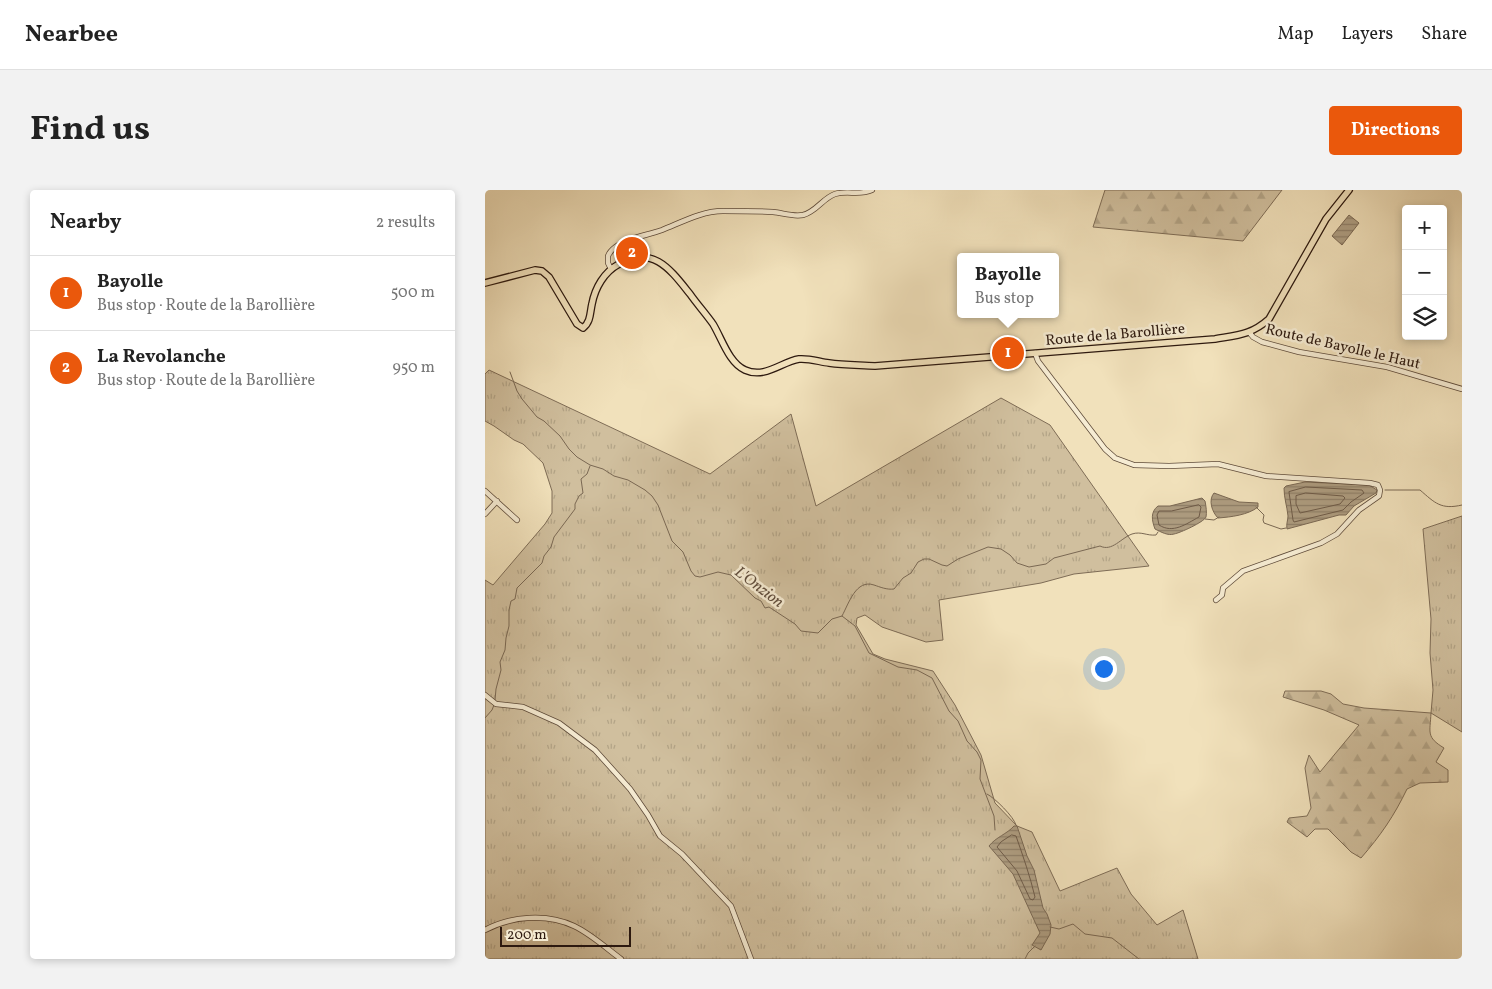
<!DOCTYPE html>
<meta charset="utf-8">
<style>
body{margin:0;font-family:Vollkorn,serif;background:#f2f2f2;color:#222}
.controls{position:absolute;right:15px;top:15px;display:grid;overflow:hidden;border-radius:5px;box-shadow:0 2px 8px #0003}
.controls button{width:45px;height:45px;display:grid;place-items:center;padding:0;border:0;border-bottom:1px solid #e0e0e0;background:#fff;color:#222;font:25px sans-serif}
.scale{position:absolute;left:15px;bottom:12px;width:131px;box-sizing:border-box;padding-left:5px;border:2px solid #2d190f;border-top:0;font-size:14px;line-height:18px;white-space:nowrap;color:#2d190f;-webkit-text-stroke:4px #f6ecd3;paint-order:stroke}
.you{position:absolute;left:618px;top:478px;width:18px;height:18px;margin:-12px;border:4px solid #fff;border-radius:50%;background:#1a73e8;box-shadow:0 0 0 8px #1a73e833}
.badge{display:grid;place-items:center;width:32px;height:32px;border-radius:50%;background:#ea580c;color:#fff;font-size:16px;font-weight:700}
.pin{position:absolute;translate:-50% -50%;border:2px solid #fff;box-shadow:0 1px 5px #0006}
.popup{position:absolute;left:472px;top:63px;width:102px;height:65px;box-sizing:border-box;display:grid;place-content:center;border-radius:5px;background:#fff;filter:drop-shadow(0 1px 4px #0005);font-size:16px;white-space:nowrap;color:#767676}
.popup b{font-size:19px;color:#222}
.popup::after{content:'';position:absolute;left:50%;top:100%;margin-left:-10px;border:10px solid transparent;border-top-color:#fff}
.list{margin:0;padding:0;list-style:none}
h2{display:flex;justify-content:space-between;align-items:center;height:65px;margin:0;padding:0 20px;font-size:21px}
h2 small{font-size:16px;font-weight:400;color:#767676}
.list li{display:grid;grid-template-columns:32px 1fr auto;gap:15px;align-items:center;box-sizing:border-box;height:75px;padding:0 20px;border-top:1px solid #e0e0e0}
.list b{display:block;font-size:19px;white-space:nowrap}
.list p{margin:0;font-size:16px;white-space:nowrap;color:#767676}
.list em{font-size:16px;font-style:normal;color:#767676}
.icon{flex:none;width:28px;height:28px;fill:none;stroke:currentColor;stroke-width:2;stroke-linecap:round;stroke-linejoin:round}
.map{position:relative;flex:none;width:977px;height:769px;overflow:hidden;border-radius:5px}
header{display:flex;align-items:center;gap:30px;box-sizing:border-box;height:70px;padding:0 25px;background:#fff;border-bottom:1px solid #e0e0e0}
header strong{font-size:24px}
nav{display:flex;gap:28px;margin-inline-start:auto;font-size:18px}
.intro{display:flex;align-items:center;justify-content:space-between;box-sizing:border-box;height:120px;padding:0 30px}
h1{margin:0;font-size:35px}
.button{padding:12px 22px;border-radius:5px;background:#ea580c;color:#fff;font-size:18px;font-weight:700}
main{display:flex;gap:30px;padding:0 30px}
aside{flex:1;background:#fff;border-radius:5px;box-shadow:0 2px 8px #0003}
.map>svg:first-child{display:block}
.grass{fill:url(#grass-tufts);stroke:#7e6c56}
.forest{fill:url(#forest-firs);stroke:#7e6c56}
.water{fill:url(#water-rules);stroke:#7a6853}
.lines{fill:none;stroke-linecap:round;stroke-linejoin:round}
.shore{stroke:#6e5b48;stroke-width:1}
.stream{stroke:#7a6853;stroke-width:1}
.minor-casing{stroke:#5e4b3a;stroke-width:6}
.major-casing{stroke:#2d190f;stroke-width:8}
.minor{stroke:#f6ecd3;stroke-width:4.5}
.major{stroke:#f1e1bb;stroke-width:5.5}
.labels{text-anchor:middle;stroke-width:5;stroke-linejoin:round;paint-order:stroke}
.street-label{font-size:15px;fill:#2d190f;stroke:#f6ecd3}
.water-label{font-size:16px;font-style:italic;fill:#614e3d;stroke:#f6ecd3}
</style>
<header>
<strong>Nearbee</strong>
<nav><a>Map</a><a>Layers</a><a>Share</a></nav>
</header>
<div class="intro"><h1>Find us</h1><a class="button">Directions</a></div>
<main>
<aside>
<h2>Nearby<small>2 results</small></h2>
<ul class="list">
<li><span class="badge">1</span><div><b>Bayolle</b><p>Bus stop · Route de la Barollière</p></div><em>500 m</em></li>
<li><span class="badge">2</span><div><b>La Revolanche</b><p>Bus stop · Route de la Barollière</p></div><em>950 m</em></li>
</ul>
</aside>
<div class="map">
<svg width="977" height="769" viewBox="0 0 977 769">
<defs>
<pattern id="grass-tufts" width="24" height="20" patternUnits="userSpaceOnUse" patternTransform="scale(1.25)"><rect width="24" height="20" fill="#d0bf9e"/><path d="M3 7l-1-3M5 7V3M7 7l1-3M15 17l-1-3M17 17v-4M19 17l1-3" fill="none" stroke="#b3a487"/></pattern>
<pattern id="forest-firs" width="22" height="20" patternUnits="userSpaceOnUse" patternTransform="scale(1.25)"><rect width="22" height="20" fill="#d0bf9e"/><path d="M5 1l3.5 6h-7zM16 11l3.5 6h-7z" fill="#b3a487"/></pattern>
<pattern id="water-rules" width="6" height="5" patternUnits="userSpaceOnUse" patternTransform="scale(1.25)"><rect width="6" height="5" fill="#ae9d81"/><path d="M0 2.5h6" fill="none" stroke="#8e7f68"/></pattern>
</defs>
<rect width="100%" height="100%" fill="#f1e1bb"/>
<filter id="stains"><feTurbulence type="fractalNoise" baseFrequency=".004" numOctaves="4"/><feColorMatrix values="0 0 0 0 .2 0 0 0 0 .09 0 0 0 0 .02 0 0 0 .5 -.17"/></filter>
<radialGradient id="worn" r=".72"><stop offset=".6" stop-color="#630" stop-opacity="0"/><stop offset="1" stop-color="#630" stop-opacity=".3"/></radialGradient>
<!-- grass -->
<path class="grass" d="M4,180L225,284L306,224L331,316L516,208L565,235L664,376L589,384L556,393L454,410L458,450L441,452L397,437L380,425L372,428L371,435L388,464L400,469L448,481L470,515L496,565L510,613L532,636L547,642L575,701L632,678L646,704L672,735L698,720L713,769H0V390L8,395L60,334L67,323V301L58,273L38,254L29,250L9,236L0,231V184Z
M977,326V542L946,523L948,500L945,463L946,429L938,339Z"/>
<!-- forest -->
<path class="forest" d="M620,0H797L758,51L608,37Z
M800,501H836L846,504L858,514L879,518L946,523C945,543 941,547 959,558L951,572L963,580V592L935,593L922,599C909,626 896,645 876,668L866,662L843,639H830L822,647L802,632L804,628L822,626L826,618L820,578L824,565L835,582L874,535L839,520L798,507Z"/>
<!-- water -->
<path class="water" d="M864,25L874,33L857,55L847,46Z
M820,292L884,295L892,300L891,303L869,316L861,325H854L802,339C801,334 803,330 803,326C802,316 799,308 799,298L801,296Z
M729,303L754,312L773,313V317C763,325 746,327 733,328C727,322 723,310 729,303Z
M717,308L720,311C721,316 722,323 721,327C719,332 695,343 689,344C683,346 676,342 670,339C667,331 665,322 673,316H685Z
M529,636H532L542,666L549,680L558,718L562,724L566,735L565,744L556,760L547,755L555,743L528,684L504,656C511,647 522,644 529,636Z"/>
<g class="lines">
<!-- shore -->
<path class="shore" d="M821,297L877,300L879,303L866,312L858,320L809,332L808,330L804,302Z
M821,303L858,306L860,308L855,314L815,323L811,314V306Z
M714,315L716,317L714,327C701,334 688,344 674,335L672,325L674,321H686Z
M527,645L531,646C538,666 545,686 550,707L548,710L545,709L532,681L512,657L516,652Z"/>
<!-- stream -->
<path class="stream" d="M25,182L32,201L37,209L52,227L59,231L75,246L84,259L92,267L105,275L118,279L129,286L143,290L160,300L167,306L173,315L187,351L198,362L206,381L210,386L215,387L233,382L246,385L270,408L276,411L280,418L284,417L310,434L316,441L333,443L347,429L357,426L370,436L384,463L413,477L432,480L447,488L464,521L473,531L482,551L492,562L496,570L495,589L509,626L510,640
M900,300H935C950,313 956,320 977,315
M771,317L779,325L778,330L779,333L796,339L801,338
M720,329L729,330L734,327
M357,426C364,413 371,389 389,395C395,397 402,400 409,399L418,388L426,383L433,372L439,369H444L457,375L462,376L473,369L503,357L516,359L525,365L532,373L544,377L561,374L569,368L615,356C627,362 636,348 647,344C656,341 662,346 671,345L673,342
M10,510L11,499L16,480L15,472L20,460L21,448L24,436V420L26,411L30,409L32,398L57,373L59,366L66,357L69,347L90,319V314L94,306L98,303L96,289L102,284L105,276
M0,528L7,520L9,515
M502,604C510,608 529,627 531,635
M565,737L574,739L588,734L600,744L627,748L654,769
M540,769L543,763L550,756"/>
<!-- minor casing -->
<g class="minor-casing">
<path id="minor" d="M126,79L123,73V66C126,58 136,53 144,50C154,46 166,44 177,40C197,32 217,21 238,21C255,21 272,21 288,22C298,23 308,27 318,25C331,22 338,8 350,4C363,0 374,6 387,0
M764,142L768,147L777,152L814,162L902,177L977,199
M550,163L553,171L620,259L630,268L649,275L684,276L733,274L781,286L885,293L893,295L895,300L894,306L874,320L852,344L836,353L758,381L738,398L737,405L731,410
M0,301L32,330
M0,324L12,311
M0,505L11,514L38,517L74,533L110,560L145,599L163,625L175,646L197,664L246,716L266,769
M0,740C26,726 62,723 89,736C106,744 121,758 136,769"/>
</g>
<!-- major casing -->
<g class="major-casing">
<path id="major" d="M0,93L50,80L57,81L64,87L92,134L98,138C106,132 105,122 107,114C110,98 119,82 134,74C168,55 185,79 205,104C212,114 221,124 228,134C237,149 244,173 260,180C280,189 296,172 314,169C324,168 335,172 344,173C359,175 375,175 390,176L730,149C753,145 766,145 784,129L841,29L864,0"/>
</g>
<!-- minor -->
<use href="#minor" class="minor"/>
<!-- major -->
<use href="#major" class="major"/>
</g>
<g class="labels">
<!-- street labels -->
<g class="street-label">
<text transform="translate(630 144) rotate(-5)" y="5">Route de la Barollière</text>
<text transform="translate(858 156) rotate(13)" y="5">Route de Bayolle le Haut</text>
</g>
<!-- water labels -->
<g class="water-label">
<text transform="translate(275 396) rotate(37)" y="6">L'Onzion</text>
</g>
</g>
<rect width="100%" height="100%" filter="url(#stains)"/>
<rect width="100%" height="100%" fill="url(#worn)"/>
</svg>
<div class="controls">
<button>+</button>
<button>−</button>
<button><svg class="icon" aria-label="layers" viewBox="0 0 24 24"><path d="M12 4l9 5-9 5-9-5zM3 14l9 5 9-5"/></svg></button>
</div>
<div class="scale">200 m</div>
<div class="you"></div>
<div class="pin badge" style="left:523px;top:163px">1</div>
<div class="popup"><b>Bayolle</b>Bus stop</div>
<div class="pin badge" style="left:147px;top:63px">2</div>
</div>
</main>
